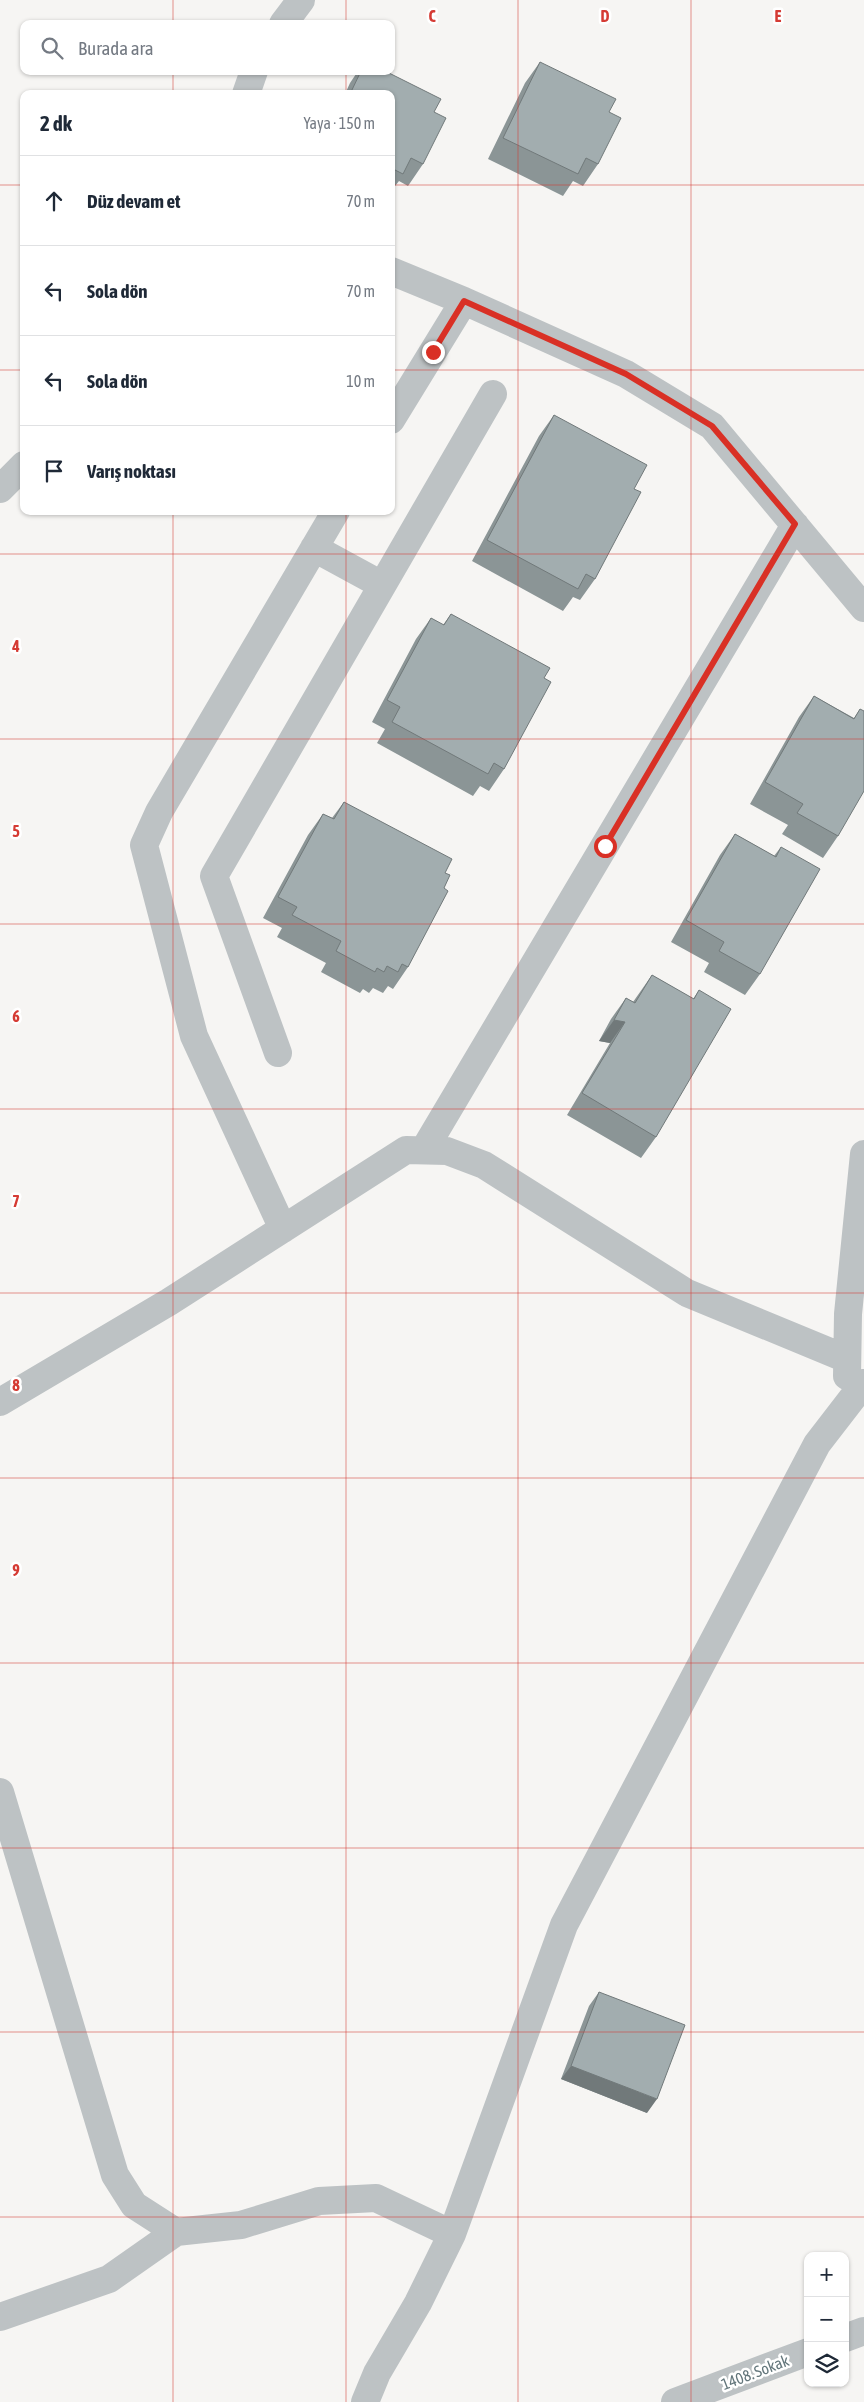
<!DOCTYPE html>
<html lang="tr">
<meta charset="utf-8">
<style>
body{margin:0;font-family:"Asap Condensed",sans-serif;background:#f6f6f7;color:#1f2937}
.controls{position:absolute;right:15px;bottom:15px;display:grid;overflow:hidden;border-radius:10px;box-shadow:0 1px 4px #0004}
.controls button{width:45px;height:45px;display:grid;place-items:center;padding:0;border:0;border-bottom:1px solid #e0e1e3;background:#fff;color:#1f2937;font:25px sans-serif}
.stop{position:absolute;width:15px;height:15px;margin:-11px;border:4px solid #d93025;border-radius:50%;background:#fff}
.stop.end{background:#d93025;border-color:#fff;box-shadow:0 1px 5px #0008}
.list{margin:0;padding:0;list-style:none}
h2{display:flex;justify-content:space-between;align-items:center;height:65px;margin:0;padding:0 20px;font-size:21px}
h2 small{font-size:16px;font-weight:400;color:#747a83}
.list li{display:grid;grid-template-columns:32px 1fr auto;gap:15px;align-items:center;box-sizing:border-box;height:90px;padding:0 20px;border-top:1px solid #e0e1e3}
.list b{display:block;font-size:19px;white-space:nowrap}
.list em{font-size:16px;font-style:normal;color:#747a83}
.icon{flex:none;width:28px;height:28px;fill:none;stroke:currentColor;stroke-width:2;stroke-linecap:round;stroke-linejoin:round}
.map{position:relative;flex:none;width:864px;height:2402px;overflow:hidden}
.search{position:absolute;background:#fff;box-shadow:0 1px 4px #0004;left:20px;top:20px;width:375px;height:55px;display:flex;align-items:center;gap:12px;box-sizing:border-box;padding:0 18px;border-radius:10px;color:#747a83;font-size:19px}
.panel{position:absolute;background:#fff;box-shadow:0 1px 4px #0004;left:20px;top:90px;width:375px;height:425px;border-radius:10px}
.map>svg:first-child{display:block}
.lines{fill:none;stroke-linecap:round;stroke-linejoin:round}
.minor{stroke:#bdc2c4;stroke-width:28}
.wall{fill:#8b9596}
.shaded-wall{fill:#71797a}
.building{fill:#a2adaf;stroke:#71797a}
.route{stroke:#d93025;stroke-width:6}
.grid{fill:none;stroke:#d53b34;stroke-width:1;stroke-opacity:0.55}
.labels{text-anchor:middle;stroke-width:5;stroke-linejoin:round;paint-order:stroke}
.street-label{font-size:16px;fill:#63767b;stroke:#fff}
.grid-label{font-size:16px;text-anchor:middle;font-weight:bold;fill:#d53b34;stroke:#fff;stroke-width:5;stroke-linejoin:round;paint-order:stroke}
</style>
<div class="map">
<svg width="864" height="2402" viewBox="0 0 864 2402">
<rect width="100%" height="100%" fill="#f6f5f3"/>
<g class="lines">
<!-- minor -->
<path class="minor" d="M283,24L301,0
M246,94L254,71
M391,271L464,301L626,374L712,426L864,608
M391,420L464,301
M0,489L24,465
M314,548L382,585
M278,1053L214,876L493,394
M424,1150L795,525
M283,1229L194,1036L144,845L159,812L336,511
M847,1376L848,1314L864,1154
M0,1402L169,1302L406,1150L447,1151L484,1165L687,1293L847,1359
M0,1792L115,2175L134,2205L176,2232L241,2225L319,2201L376,2198L452,2234
M0,2317L109,2279L176,2232
M845,2338L864,2331
M365,2402L377,2373L418,2303L452,2234L564,1925L817,1444L864,1383
M675,2402L808,2352"/>
</g>
<!-- wall -->
<path class="wall" d="M540,62L609,112L598,164L583,186L573,181L563,196L488,159L525,83Z
M358,71H385L434,112L423,164L408,186L399,181L391,191V94H345L350,83Z
M554,415L634,489L595,579L580,600L573,597L563,611L472,561L539,436Z
M451,614L544,678L504,769L489,791L480,786L473,796L377,743L385,729L372,722L416,639L431,618L443,625Z
M814,696L854,718L860,709L838,836L823,858L782,834L788,825L750,804L799,717Z
M344,802L445,873L444,888L408,967L393,989L388,986L383,993L373,988L369,993L363,989L360,993L321,972L326,963L277,937L282,928L263,918L308,835L323,814L332,818Z
M735,834L774,856L781,847L760,974L745,995L704,972L709,963L671,942L720,855Z
M652,975L693,999L699,990L656,1137L641,1158L567,1115L610,1043L599,1041L611,1019L626,998L633,1002Z
M599,1992L647,2113L561,2079L589,2006Z"/>
<!-- shaded-wall -->
<path class="shaded-wall" d="M614,1020L625,1022L610,1043L599,1041Z
M571,2066L657,2099L647,2113L561,2079Z"/>
<!-- building -->
<path class="building" d="M540,62L616,99L609,112L621,118L598,164L586,158L578,174L503,138Z
M361,71H385L441,99L434,112L446,118L423,164L411,158L403,174L391,168V94H350Z
M554,415L647,465L634,489L641,492L595,579L586,574L578,589L487,540Z
M451,614L550,668L544,678L551,682L504,769L494,763L488,774L392,722L400,707L387,700L431,618L444,625Z
M814,696L854,719L860,709L864,711V791L838,836L797,813L803,804L765,782Z
M344,802L452,859L445,873L450,875L444,888L448,891L408,967L402,964L398,972L387,966L384,972L377,968L375,972L336,951L341,941L292,915L297,907L278,897L323,814L334,819Z
M735,834L776,857L781,847L820,869L760,974L719,951L724,942L686,920Z
M652,975L694,999L699,990L731,1009L656,1137L582,1093L625,1022L614,1020L626,998L635,1003Z
M599,1992L685,2025L657,2099L571,2066Z"/>
<g class="lines">
<!-- route -->
<path class="route" d="M433,352L464,301L626,374L712,426L795,524L605,846"/>
</g>
<!-- grid -->
<path class="grid" d="M173,0V24M346,0V24M518,0V2402M691,0V2402M173,71V94M346,71V94M0,185H24M391,185H864M0,370H24M391,370H864M173,511V2402M346,511V2402M0,554H864M0,739H864M0,924H864M0,1109H864M0,1293H864M0,1478H864M0,1663H864M0,1848H864M0,2032H864M0,2217H864"/>
<g class="labels">
<!-- street labels -->
<g class="street-label">
<text transform="translate(755 2372) rotate(-21)" y="6">1408. Sokak</text>
</g>
</g>
<g class="grid-label">
<text x="432" y="22">C</text>
<text x="605" y="22">D</text>
<text x="778" y="22">E</text>
<text x="16" y="652">4</text>
<text x="16" y="837">5</text>
<text x="16" y="1022">6</text>
<text x="16" y="1207">7</text>
<text x="16" y="1391">8</text>
<text x="16" y="1576">9</text>
</g>
</svg>
<div class="controls">
<button>+</button>
<button>−</button>
<button><svg class="icon" aria-label="layers" viewBox="0 0 24 24"><path d="M12 4l9 5-9 5-9-5zM3 14l9 5 9-5"/></svg></button>
</div>
<div class="stop" style="left:605px;top:846px"></div>
<div class="stop end" style="left:433px;top:352px"></div>
<div class="search"><svg class="icon" aria-label="search" viewBox="0 0 24 24"><circle cx="10" cy="10" r="6"/><path d="M15 15l6 6"/></svg>Burada ara</div>
<section class="panel">
<h2>2 dk<small>Yaya · 150 m</small></h2>
<ul class="list">
<li><svg class="icon" aria-label="ahead" viewBox="0 0 24 24"><path d="M12 20V5M6 11l6-6 6 6"/></svg><div><b>Düz devam et</b></div><em>70 m</em></li>
<li><svg class="icon" aria-label="left" viewBox="0 0 24 24"><path d="M17 20v-9H6M10 6l-5 5 5 5"/></svg><div><b>Sola dön</b></div><em>70 m</em></li>
<li><svg class="icon" aria-label="left" viewBox="0 0 24 24"><path d="M17 20v-9H6M10 6l-5 5 5 5"/></svg><div><b>Sola dön</b></div><em>10 m</em></li>
<li><svg class="icon" aria-label="arrive" viewBox="0 0 24 24"><path d="M6 21V4h12l-3 4 3 4H6"/></svg><div><b>Varış noktası</b></div></li>
</ul>
</section>
</div>
